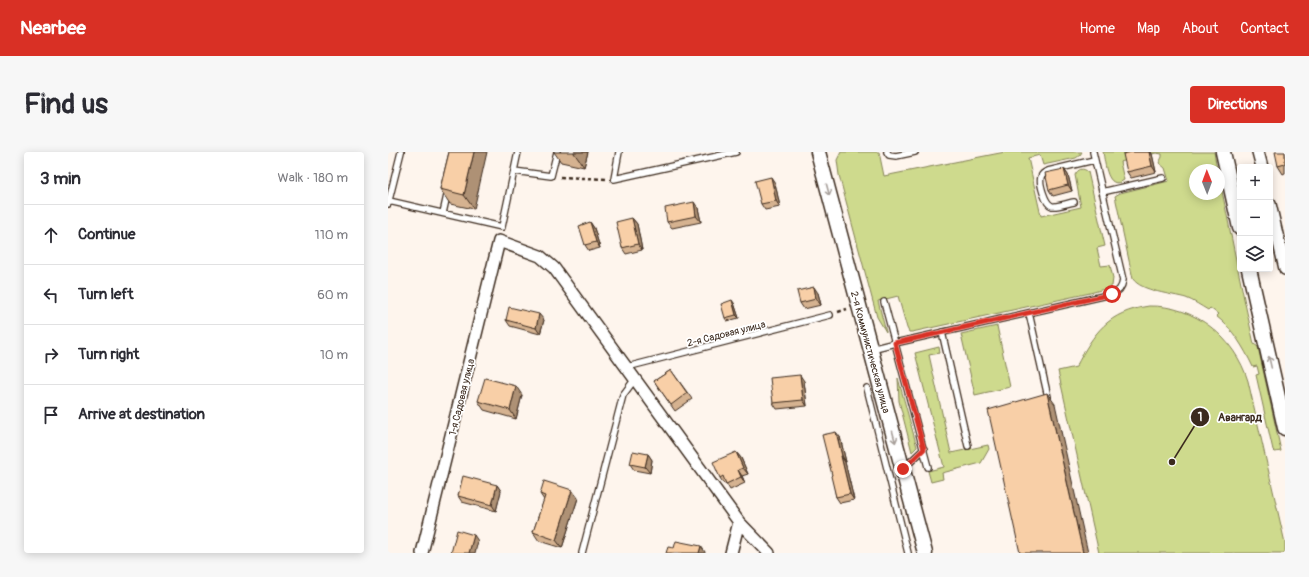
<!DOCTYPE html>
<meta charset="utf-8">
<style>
body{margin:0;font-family:Pangolin,sans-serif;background:#f7f7f7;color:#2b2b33}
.controls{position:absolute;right:12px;top:12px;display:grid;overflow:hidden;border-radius:4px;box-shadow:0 2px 10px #0003}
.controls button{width:36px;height:36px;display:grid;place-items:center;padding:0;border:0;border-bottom:1px solid #e1e1e2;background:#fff;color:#2b2b33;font:20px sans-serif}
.compass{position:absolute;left:801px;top:12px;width:36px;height:36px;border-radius:50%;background:#fff;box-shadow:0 2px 10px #0003;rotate:359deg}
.stop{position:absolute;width:12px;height:12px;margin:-9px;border:3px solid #d93025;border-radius:50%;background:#fff}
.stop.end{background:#d93025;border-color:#fff;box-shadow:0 1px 4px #0008}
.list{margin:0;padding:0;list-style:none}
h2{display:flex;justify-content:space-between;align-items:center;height:52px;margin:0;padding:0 16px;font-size:17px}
h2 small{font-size:13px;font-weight:400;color:#7c7c81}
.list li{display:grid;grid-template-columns:26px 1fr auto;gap:12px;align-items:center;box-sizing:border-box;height:60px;padding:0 16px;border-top:1px solid #e1e1e2}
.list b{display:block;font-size:15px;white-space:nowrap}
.list em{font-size:13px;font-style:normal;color:#7c7c81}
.icon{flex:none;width:22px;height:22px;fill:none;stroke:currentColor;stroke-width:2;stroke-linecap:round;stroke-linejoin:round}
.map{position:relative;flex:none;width:897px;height:401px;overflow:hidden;border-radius:4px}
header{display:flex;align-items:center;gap:24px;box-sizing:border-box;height:56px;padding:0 20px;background:#d93025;color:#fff}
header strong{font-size:19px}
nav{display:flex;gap:22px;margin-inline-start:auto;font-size:14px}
.intro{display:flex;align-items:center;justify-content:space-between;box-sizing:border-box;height:96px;padding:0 24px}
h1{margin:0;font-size:28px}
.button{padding:10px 18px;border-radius:4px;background:#d93025;color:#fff;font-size:14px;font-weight:700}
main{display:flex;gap:24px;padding:0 24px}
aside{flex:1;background:#fff;border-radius:4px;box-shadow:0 2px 10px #0003}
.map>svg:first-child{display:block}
.green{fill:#ceda8d;stroke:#848256}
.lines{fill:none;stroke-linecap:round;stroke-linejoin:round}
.service-casing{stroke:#3b2a1e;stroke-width:8}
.minor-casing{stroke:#3b2a1e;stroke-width:14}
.tertiary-casing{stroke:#3b2a1e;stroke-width:17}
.path{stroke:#3b2a1e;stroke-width:2.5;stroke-dasharray:4 3;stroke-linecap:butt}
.service{stroke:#fff;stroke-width:5.5}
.minor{stroke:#fff;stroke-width:11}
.tertiary{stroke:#fff;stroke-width:14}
.wall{fill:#d5b290;stroke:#3b2a1e}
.shaded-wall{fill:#ae9175;stroke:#3b2a1e}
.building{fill:#f8cfa7;stroke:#3b2a1e}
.oneway{stroke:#a79f9a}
.route{stroke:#d93025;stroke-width:5}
.labels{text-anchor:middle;stroke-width:3.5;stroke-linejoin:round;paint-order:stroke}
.street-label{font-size:10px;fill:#3b2a1e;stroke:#fff}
.leader{fill:none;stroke:#3b2a1e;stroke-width:1.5}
.callout-dot{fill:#3b2a1e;stroke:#fff;stroke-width:1.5}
.mark-label{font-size:12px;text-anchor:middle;font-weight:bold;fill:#fff}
.callout-label{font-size:11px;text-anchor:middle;font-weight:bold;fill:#3b2a1e;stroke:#fff;stroke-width:3.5;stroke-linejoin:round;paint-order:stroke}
</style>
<header>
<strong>Nearbee</strong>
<nav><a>Home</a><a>Map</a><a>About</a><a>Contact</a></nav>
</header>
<div class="intro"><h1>Find us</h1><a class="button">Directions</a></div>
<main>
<aside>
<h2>3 min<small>Walk · 180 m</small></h2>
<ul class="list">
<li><svg class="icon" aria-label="ahead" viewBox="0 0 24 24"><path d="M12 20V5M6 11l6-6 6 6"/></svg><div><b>Continue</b></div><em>110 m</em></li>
<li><svg class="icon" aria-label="left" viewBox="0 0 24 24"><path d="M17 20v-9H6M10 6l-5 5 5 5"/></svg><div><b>Turn left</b></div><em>60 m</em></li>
<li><svg class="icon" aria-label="right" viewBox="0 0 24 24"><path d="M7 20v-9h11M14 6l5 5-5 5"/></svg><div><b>Turn right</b></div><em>10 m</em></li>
<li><svg class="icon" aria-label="arrive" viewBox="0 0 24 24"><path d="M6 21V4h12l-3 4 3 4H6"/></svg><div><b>Arrive at destination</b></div></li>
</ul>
</aside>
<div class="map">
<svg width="897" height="401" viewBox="0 0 897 401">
<rect width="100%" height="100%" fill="#fef5ed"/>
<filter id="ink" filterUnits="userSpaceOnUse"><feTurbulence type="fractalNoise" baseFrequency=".025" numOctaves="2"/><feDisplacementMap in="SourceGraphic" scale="8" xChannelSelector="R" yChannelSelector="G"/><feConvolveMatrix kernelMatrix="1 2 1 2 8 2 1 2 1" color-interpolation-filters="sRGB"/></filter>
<g filter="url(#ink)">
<!-- green -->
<path class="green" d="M453,0H491L496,24L617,0H694L692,3L688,6L655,13L652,3L640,6L653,64L693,55L687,23C690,17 695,15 700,20L717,94L709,96L713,114L722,113L725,126L724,134L720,136L702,141L524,180H521L519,176L510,144L490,149L498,180L489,165L451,23L449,8Z
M715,0H826L829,18H807V42H831V25C843,81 853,136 866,192L870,195L893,299L887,300L885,298L868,223L871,222L869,214L865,215C856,196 845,177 828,164L830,162L822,156L820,158C813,154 806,149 798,146C784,142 753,139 745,127L727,44L732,41L781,29L777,16L771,11L774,5V2L768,1L732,10L736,28C719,40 717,10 715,0Z
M761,154C807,153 847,186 860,229L897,391V401H711L670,219L688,215C706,180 720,160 761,154Z
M609,174L622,235L587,243L573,182Z
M551,195L552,201L541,203L563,301L600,293L601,297L593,311L554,321L555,327L543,330L540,319L556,315L527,201Z
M510,226L529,295L524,300L511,249Z"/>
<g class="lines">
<!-- service casing -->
<g class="service-casing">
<path id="service" d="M231,0L226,27L348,0
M499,0L501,3L508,4L527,0
M126,19L163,24L169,0
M714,40L775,26
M1,49L114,75L130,0
M686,50C680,51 670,55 664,54C657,52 651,31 653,25C654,21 657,20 660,19L706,8
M0,52L13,0
M55,61L60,39
M496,150L540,315
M641,161L660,245
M554,180L580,294
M483,197L507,191L724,142C731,140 734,136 735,128L705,0
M239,215L442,163
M479,236L520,401
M516,316L536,297
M194,401L235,243L247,227"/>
</g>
<!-- minor casing -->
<g class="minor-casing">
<path id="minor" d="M870,0L874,15
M882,52L897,117
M34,401L111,89L152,104L166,116L351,370L381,401
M343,401L351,370"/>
</g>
<!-- tertiary casing -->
<g class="tertiary-casing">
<path id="tertiary" d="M430,0L537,401
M835,0L852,76
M861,117L897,276"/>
</g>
<!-- path -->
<path class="path" d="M172,25L219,27
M450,160L459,157"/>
<!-- service -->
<use href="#service" class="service"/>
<!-- minor -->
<use href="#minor" class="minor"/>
<!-- tertiary -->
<use href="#tertiary" class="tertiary"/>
</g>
<!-- wall -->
<path class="wall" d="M61,0L86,57L62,52L52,37Z
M166,0H200L196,15L173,10Z
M744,0H763L764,2L768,20L743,26L739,20Z
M897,0V21L895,22L890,14Z
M676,17L680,23L684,39L665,44L661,38Z
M387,31L392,55L377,58L373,52Z
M310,56L313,70L284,76L279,70Z
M244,66L249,72L254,98L238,102L234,96Z
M202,70L206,76L212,96L201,99L197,93Z
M430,141L433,153L416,157L412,151Z
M346,151L351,166L339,169L337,166Z
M118,168H156L152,182L122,174Z
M283,218L304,247L287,259L266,229Z
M416,229L419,254L389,257L385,251Z
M134,243L128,267L96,258L90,249Z
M452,285L458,310H457L466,348L452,351L448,345L444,323Z
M348,300L353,306L360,322L354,324L357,331L342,338L338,331L336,332L332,326Z
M260,302L264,308L262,321L246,318L242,312Z
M109,333L113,339L108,359L74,350L70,344Z
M152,342L190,346L174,396L151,389L145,380L156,348Z"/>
<!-- shaded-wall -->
<path class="shaded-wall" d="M86,0H99L86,57L76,43Z
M186,0H200L196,15L186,1Z
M761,0H763L764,2L768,20L764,14Z
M676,17L680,23L684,39L680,33Z
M383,25L387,31L392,55L388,49Z
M306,50L310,56L313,70L308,64Z
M244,66L249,72L254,98L250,92Z
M202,70L206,76L212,96L208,90Z
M426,135L430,141L433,153L428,147Z
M344,148L346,151L351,166L348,163Z
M151,162L156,168L152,182L148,176Z
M412,223L416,229L419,254L415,248Z
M128,234L134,243L128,267L122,258Z
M659,241L667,252L700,401H695Z
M448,280L452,285L458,310L454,304Z
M348,300L353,306L360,322L355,316Z
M260,302L264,308L262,321L257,315Z
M453,304L457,310L466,348L462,342Z
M350,318L354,324L357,331L353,325Z
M109,333L113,339L108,359L104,353Z
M184,338L190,346L174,396L168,388Z
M86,383L90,389L87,401H81Z
M313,394L317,400V401H311Z"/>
<!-- building -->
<path class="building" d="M61,0H86L76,43L52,37Z
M744,0H761L764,14L739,20L735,2Z
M887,0H897V12L890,14Z
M676,17L680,33L661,38L657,21Z
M383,25L388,49L373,52L367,29Z
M306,50L308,64L279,70L277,56Z
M244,66L250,92L234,96L228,70Z
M202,70L208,90L197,93L191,74Z
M426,135L428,147L412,151L409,139Z
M344,148L348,163L337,166L333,152Z
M121,155L151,162L148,176L118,168Z
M283,218L299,241L283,253L266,229Z
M412,223L415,248L385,251L382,226Z
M97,226L128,234L122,258L90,249Z
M659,241L695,401H632L600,258Z
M448,280L454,304H453L462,342L448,345L443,324L444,323L434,283Z
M245,299L260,302L257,315L242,312Z
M348,300L355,316L350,318L353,325L338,332L335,324L332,326L325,310Z
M75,324L109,333L104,353L70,344Z
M156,329L184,338L168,388L145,380L157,344L152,342Z
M69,378L86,383L81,401H63Z
M288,389L313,394L311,401H278L280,395L286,396Z"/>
<!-- one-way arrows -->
<defs><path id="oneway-shaft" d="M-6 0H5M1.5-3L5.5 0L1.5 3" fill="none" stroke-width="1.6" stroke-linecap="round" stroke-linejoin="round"/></defs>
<g class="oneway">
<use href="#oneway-shaft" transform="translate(440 38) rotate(75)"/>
<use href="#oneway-shaft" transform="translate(882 210) rotate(-103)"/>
<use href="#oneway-shaft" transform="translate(506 285) rotate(75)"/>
</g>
</g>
<g class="lines" filter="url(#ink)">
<!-- route -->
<path class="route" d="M515,317L536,297L507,191L724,142"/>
</g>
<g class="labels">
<!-- street labels -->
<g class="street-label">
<text transform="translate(338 181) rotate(-14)" y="4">2-я Садовая улица</text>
<text transform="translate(483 200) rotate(75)" y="4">2-я Коммунистическая улица</text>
<text transform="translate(73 245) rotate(-76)" y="4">1-я Садовая улица</text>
</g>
</g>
<!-- callouts -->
<path class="leader" d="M784 310L812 265"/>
<g class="callout-dot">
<circle cx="784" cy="310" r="4"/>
<circle cx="812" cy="265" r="10"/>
</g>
<g class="mark-label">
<text x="812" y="269">1</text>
</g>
<g class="callout-label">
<text x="852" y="269">Авангард</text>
</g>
</svg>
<div class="controls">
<button>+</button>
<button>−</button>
<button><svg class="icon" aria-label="layers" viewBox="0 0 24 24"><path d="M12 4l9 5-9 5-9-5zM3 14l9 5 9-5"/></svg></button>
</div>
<svg class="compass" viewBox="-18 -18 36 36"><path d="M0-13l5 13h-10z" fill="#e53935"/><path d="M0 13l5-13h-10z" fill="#7c7c81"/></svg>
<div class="stop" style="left:724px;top:142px"></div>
<div class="stop end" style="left:515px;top:317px"></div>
</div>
</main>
